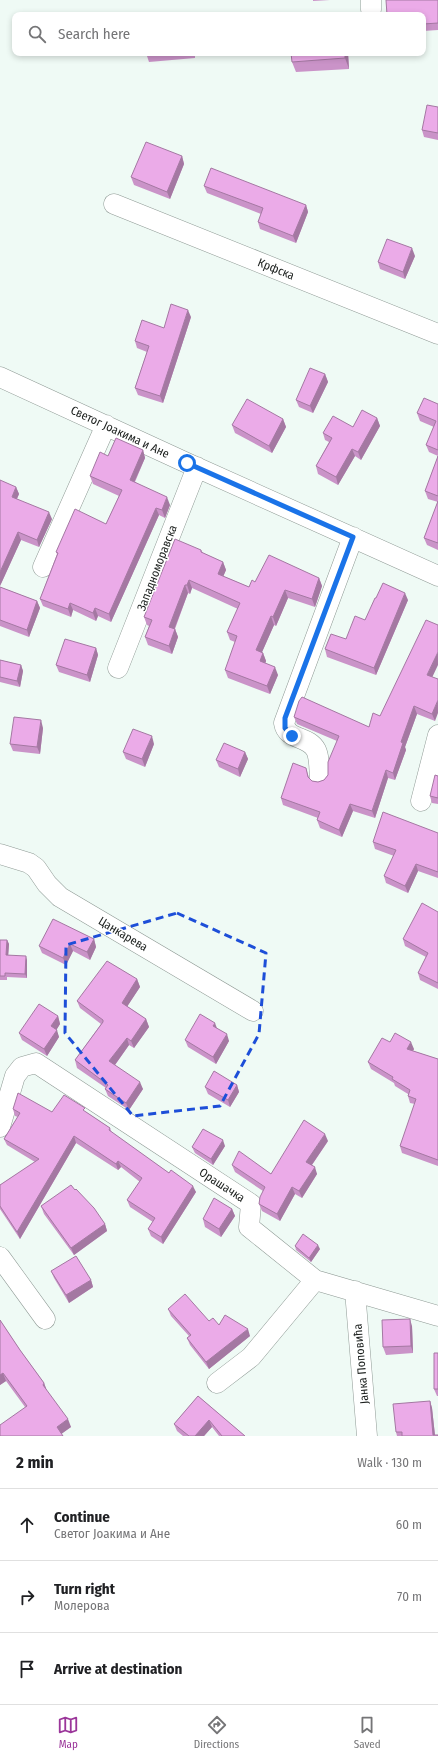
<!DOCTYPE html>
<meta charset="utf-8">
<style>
body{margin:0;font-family:"Fira Sans Condensed",sans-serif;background:#f6f6f6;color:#202124}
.stop{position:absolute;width:12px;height:12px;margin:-9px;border:3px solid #1a73e8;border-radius:50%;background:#fff}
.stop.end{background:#1a73e8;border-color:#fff;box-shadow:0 1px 4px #0008}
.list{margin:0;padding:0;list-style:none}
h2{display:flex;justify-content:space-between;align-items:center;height:52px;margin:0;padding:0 16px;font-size:17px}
h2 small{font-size:13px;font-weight:400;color:#757577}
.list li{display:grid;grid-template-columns:26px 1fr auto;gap:12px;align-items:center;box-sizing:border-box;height:72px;padding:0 16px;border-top:1px solid #e0e0e0}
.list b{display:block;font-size:15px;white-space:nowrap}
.list p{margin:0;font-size:13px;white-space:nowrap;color:#757577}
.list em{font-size:13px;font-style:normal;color:#757577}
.icon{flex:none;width:22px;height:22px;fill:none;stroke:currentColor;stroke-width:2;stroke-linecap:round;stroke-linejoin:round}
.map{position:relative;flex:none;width:438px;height:1436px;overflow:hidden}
.search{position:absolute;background:#fff;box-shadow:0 2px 6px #0003;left:12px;right:12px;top:12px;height:44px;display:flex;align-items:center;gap:10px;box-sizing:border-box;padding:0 14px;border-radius:8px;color:#757577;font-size:15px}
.sheet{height:268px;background:#fff}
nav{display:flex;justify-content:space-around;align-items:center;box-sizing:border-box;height:56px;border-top:1px solid #e0e0e0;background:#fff;font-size:11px;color:#757577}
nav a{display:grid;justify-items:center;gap:2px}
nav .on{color:#9b369a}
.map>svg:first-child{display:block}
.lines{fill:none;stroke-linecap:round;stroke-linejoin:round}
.minor-casing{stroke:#8f9a95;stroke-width:21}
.minor{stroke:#fff;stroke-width:20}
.wall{fill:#ca93c8}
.shaded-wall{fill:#a478a2}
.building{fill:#ebabe8;stroke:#a478a2}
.route{stroke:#1a73e8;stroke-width:5}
.marked{fill:none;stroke:#1d4ed8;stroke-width:3;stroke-dasharray:8 5;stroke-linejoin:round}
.labels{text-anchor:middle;stroke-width:3;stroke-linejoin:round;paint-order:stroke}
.street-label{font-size:12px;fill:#1b1f1d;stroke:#fff}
</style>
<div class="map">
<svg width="438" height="1436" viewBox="0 0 438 1436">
<rect width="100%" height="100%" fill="#effaf5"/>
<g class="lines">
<!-- minor casing -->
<g class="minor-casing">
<path id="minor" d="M371,10V0
M114,204L438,334
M0,377L187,463L438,576
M43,567L106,425
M118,668L197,467
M320,778C319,769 320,758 316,750C308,735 287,741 284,723L353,537
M421,801L438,735
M0,854L29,863L36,868L47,884L60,897L253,1011
M0,1127L15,1076L22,1067L36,1063L251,1204L249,1227L315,1280L438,1316
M0,1257L45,1319
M355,1291L367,1436
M217,1383L251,1357L315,1280"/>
</g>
<!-- minor -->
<use href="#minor" class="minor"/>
</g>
<!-- wall -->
<path class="wall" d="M313,0H330L313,1Z
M438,0V30L423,31V15Z
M146,53H195V58L149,62Z
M348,53L349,69L296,72L292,62Z
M438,107V140L424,137L422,130Z
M182,156L184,164L170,199L134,185L131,177Z
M204,186L306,205L308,212L296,243L260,229L258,222L261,214L207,193Z
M415,256L405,279L380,269L378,262Z
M191,317L163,403L138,395L135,388L147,352L137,348L135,341Z
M325,374L328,382L313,413L299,407L296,400Z
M438,404V550L427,545L424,538L438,502L428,499L425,491L438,456L429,452L426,445L434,427L420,421L417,413Z
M377,418L380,426L361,460L355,456L338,485L318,474L316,466L329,442L325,440L323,433L353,427Z
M283,419L286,427L272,453L235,433L232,425Z
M143,450L145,458L135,482L170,505L165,518L159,515L111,622L98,616L96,621L73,610L71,617L43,606L40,599L57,554L56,552L106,524L119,496L93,484L90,476L108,456Z
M16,487L19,494L17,499L52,519L39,547L21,540L0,586Z
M201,550L203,553L223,562L226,570L223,576L249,587L255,582L319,578L322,586L315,607L288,598L276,626L274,625L262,652L263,653L266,661L265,663L278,675L270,694L228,678L225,670L235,642L230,640L227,632L238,609L192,588L190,594L188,593L175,629L178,637L172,654L148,645L145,637L149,626L147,625L144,617Z
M0,587L37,601L40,608L29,637L0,626Z
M376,598L408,600L376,675L327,657L325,649L346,639L365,620Z
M96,648L98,655L90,682L59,672L56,665Z
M0,660L21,665L23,671L20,687L0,682Z
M432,677L435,721L417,714L405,747L406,750L395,780L388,778L375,818L353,811L342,837L320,828L317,820L318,818L283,805L281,798L306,768L309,778L312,781L318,782L324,780L328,775L337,741L297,724L294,717L369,727L380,716Z
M43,728L40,754L13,751L10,744Z
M154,744L145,767L126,759L123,752Z
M245,752L248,759L240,777L219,767L216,760Z
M438,776V804L432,803L430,796Z
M438,833V878L418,871L408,893L386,883L384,876L394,856L375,849L373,842Z
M438,912V989L420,980L418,973L426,957L405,946L403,939Z
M94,939L96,947L90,960L73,951L66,965L42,953L39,946Z
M0,940H7L9,944L8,955L27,960V978L7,977V980H0Z
M137,979L140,987L127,1006L146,1019L149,1027L134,1048L129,1045L115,1065L143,1089L129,1110L108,1096L105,1089L106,1088L77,1068L75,1060L101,1024L80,1008L77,1001Z
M58,1016L60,1024L56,1030L59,1037L47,1056L22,1040L19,1033Z
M217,1028L229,1041L216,1064L188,1047L185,1040Z
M390,1042L414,1049L413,1051L438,1059V1166L402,1153L400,1146L415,1104L410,1103L408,1096V1094L395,1086L394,1083L371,1069L368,1062Z
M237,1085L239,1092L230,1107L208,1094L205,1087Z
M13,1109L52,1112H86L110,1128L112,1133L196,1192L163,1244L151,1236L148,1229L153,1222L130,1207L127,1200L140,1182L121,1167L118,1170L76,1143L20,1239L0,1209V1185L35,1162L7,1145L4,1139L18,1117L15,1116Z
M328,1141L312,1165L317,1174L302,1198L295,1194L280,1221L262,1211L259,1204L263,1191L235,1172L232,1165L271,1174Z
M225,1146L213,1165L195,1153L192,1147Z
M75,1190L105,1224L107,1231L74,1255L44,1214L41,1206Z
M232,1209L235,1216L221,1237L205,1227L203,1219Z
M295,1246L320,1249L311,1262L296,1250Z
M51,1271L91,1280L93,1287L69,1303L54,1278Z
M168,1309L209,1321L219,1325L250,1336L209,1369L190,1345L187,1338L189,1336L171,1316Z
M0,1320L20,1350L44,1383L47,1391L71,1427L62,1433L25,1407L6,1381L0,1385Z
M412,1326L413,1353L386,1355L383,1347Z
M438,1353V1396H437L434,1389Z
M198,1396L245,1436H219L212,1427L204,1436H183L177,1431L174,1424Z
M430,1401L432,1408L435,1435L438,1436H397L396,1432Z"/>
<!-- shaded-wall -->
<path class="shaded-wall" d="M345,53H348L349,69L345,58Z
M182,156L184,164L170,199L167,192Z
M306,205L308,212L296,243L293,236Z
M412,248L415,256L405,279L403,272Z
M188,310L191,317L163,403L160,396Z
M325,374L328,382L313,413L310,406Z
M377,418L380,426L361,460L358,452Z
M283,419L286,427L272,453L269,446Z
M352,449L355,456L338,485L336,477Z
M143,450L145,458L132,487L130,480Z
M16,487L19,494L14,505L12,497Z
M167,497L170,505L165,518L162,510Z
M156,508L159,515L111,622L109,614Z
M49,512L52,519L39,547L37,540Z
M18,532L21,540L0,586V572Z
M223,562L226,570L221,582L218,574Z
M319,578L322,586L315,607L312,599Z
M189,580L192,588L190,594L187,585Z
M185,585L188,593L172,635L169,627Z
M285,590L288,598L276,626L273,617Z
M405,593L408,600L376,675L374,668Z
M37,601L40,608L29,637L27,630Z
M70,603L73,610L71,617L68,609Z
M95,608L98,616L96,621L93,613Z
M271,616L274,625L259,659L256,650Z
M175,629L178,637L172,654L169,646Z
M96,648L98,655L90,682L87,675Z
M438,652V665L430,682L427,675Z
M263,653L266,661L263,670L260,661Z
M21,665L23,671L20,687L17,681Z
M275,667L278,675L270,694L267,686Z
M438,700V713L435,721L432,714Z
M414,706L417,714L405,747L406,750L395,780L393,773L401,742Z
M41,720L43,728L40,754L37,747Z
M152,736L154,744L145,767L142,759Z
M245,752L248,759L240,777L238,769Z
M386,770L388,778L375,818L372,811Z
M350,804L353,811L342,837L339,830Z
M416,864L418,871L408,893L405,886Z
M94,939L96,947L90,960L87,952Z
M7,940L9,944L8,959L6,955Z
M70,944L73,951L66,965L63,958Z
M26,956L27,960V978L25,974Z
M137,979L140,987L125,1010L122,1003Z
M58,1016L60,1024L54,1034L51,1026Z
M146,1019L149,1027L134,1048L131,1041Z
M215,1023L218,1031L213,1026Z
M57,1030L59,1037L47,1056L44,1049Z
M227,1034L229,1041L216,1064L213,1057Z
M127,1038L129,1045L112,1069L109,1061Z
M411,1042L414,1049L410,1056L407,1049Z
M140,1082L143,1089L129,1110L126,1103Z
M237,1085L239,1092L230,1107L228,1100Z
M325,1134L328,1141L309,1169L306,1162Z
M74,1136L76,1143L20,1239L17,1232Z
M223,1140L225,1146L213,1165L211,1159Z
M118,1161L121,1167L118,1170L116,1164Z
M315,1167L317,1174L302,1198L299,1191Z
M193,1186L196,1192L163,1244L161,1237Z
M292,1187L295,1194L280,1221L277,1214Z
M232,1209L235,1216L221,1237L219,1229Z
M105,1224L107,1231L74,1255L71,1248Z
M318,1245L320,1249L311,1262L309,1258Z
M91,1280L93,1287L69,1303L66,1295Z
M410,1319L412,1326L413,1353L411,1346Z
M248,1329L250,1336L209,1369L206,1362Z
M3,1373L6,1381L0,1385V1375Z
M44,1383L47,1391L43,1385Z
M430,1401L432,1408L435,1436H433Z
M68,1419L71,1427L60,1435L57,1427Z
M209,1420L212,1427L204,1436H195Z"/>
<!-- building -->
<path class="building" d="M386,0H438V23L423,24V15H387Z
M146,53H165L146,54Z
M291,53H345V58L292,62Z
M427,105L438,107V133L422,130Z
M146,142L182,156L167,192L131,177Z
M211,168L306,205L293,236L258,222L263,208L204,186Z
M387,239L412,248L403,272L378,262Z
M171,304L188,310L160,396L135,388L149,346L135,341L142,320L164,328Z
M310,368L325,374L310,406L296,400Z
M424,398L438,404V450L426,445L436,421L417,413Z
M247,399L283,419L269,446L232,425Z
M362,410L377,418L358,452L352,449L336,477L316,466L332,438L323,433L333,416L353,427Z
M116,438L143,450L130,480L167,497L162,510L156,508L109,614L95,608L93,613L70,603L68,609L40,599L58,553L56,552L75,509L106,524L122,490L90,476L100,452L108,456Z
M438,456V496L425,491Z
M0,480L16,487L12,497L49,512L37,540L18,532L0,572Z
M438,501V543L424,538Z
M175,539L201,550V552L223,562L218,574L249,587L252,580L255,582L269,555L319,578L312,599L285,590L273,617L271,616L256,650L263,653L260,661L275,667L267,686L225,670L237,636L227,632L240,603L189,580L187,585H185L169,627L175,629L169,646L145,637L152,620L144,617Z
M383,583L405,593L374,668L325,649L331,634L346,639L355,616L365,620L375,598H376Z
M0,587L37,601L27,630L0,620Z
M426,620L438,625V652L427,675L438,679V700L432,714L414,706L401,742L403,743L393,773L386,770L372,811L350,804L339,830L317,820L320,812L281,798L293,763L306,768L308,777L312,781L318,782L324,780L328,775V762L339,736L294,717L299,701L302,697L369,727L373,713L380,716Z
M65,639L96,648L87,675L56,665Z
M0,660L21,665L17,681L0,677Z
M14,717L41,720L37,747L10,744Z
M133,729L152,736L142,759L123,752Z
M224,743L245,752L238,769L216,760Z
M435,775L438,776V798L430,796Z
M383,812L438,833V872L416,864L405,886L384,876L396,850L373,842Z
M422,903L438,912V983L418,973L428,953L403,939Z
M53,919L94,939L87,952L70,944L63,958L39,946Z
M0,940H7L6,955L26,956L25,974L5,973V976H0Z
M107,961L137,979L122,1003L146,1019L131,1041L127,1038L109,1061L140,1082L126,1103L105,1089L108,1085L75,1060L103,1022V1020L77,1001Z
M39,1004L58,1016L51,1026L57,1030L44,1049L19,1033Z
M200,1014L215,1023L213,1026L227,1034L213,1057L185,1040Z
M395,1033L411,1042L407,1049L438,1059V1160L400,1146L416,1099L408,1096L410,1090L392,1079L393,1077L368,1062L382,1038L390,1042Z
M214,1071L237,1085L228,1100L205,1087Z
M18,1093L52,1112L64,1095L85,1108L83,1110L110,1128L109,1130L169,1173L171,1170L193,1186L161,1237L148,1229L155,1218L127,1200L142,1178L118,1161L116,1164L74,1136L17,1232L0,1206V1185L39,1159L4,1139L20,1113L13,1109Z
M304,1120L325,1134L306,1162L315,1167L299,1191L292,1187L277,1214L259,1204L260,1197L265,1187L232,1165L239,1151L271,1174Z
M203,1129L223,1140L211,1159L192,1147Z
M71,1185L75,1190L76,1189L94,1208L105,1224L71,1248L41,1206Z
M214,1198L232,1209L219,1229L203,1219Z
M303,1234L318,1245L309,1258L295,1246Z
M76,1256L91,1280L66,1295L51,1271Z
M185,1294L209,1321L213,1318L219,1325L225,1315L248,1329L206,1362L187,1338L191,1335L168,1309Z
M410,1319L411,1346L383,1347L382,1320Z
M0,1320L20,1350L44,1383L43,1385L68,1419L57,1427L63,1436H0V1425L27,1406L3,1373L0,1375Z
M434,1353H438V1389H434Z
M198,1396L245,1436H222L209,1420L195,1436H189L174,1424Z
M430,1401L433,1435H438V1436H402V1432H396L393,1404Z"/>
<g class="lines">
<!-- route -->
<path class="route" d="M187,463L353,537L285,718V728L292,736"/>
</g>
<!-- marked area -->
<path class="marked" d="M177,913L266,953L259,1034L220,1106L133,1116L65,1033L66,945Z"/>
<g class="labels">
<!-- street labels -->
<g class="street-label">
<text transform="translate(276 269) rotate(22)" y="4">Крфска</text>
<text transform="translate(120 432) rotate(25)" y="4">Светог Јоакима и Ане</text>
<text transform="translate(157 568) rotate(-69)" y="4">Западноморавска</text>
<text transform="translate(123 934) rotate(31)" y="4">Цанкарева</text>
<text transform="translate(222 1185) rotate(33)" y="4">Орашачка</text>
<text transform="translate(361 1364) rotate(-95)" y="4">Јанка Поповића</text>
</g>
</g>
</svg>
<div class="stop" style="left:187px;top:463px"></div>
<div class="stop end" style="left:292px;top:736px"></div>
<div class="search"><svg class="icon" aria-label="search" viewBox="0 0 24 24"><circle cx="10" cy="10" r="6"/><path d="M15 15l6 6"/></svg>Search here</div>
</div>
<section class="sheet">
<h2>2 min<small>Walk · 130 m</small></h2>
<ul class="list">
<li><svg class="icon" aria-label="ahead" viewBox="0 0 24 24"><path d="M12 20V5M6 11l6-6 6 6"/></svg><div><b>Continue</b><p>Светог Јоакима и Ане</p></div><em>60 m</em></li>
<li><svg class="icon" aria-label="right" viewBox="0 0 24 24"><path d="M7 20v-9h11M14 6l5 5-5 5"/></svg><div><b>Turn right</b><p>Молерова</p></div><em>70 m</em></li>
<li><svg class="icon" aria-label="arrive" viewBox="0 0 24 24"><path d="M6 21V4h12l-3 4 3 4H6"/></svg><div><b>Arrive at destination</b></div></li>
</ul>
</section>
<nav>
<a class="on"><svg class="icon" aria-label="map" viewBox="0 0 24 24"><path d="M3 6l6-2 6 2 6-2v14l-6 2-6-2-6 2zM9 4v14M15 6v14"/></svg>Map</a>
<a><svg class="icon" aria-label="directions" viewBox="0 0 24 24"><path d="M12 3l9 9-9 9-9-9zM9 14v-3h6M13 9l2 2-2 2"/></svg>Directions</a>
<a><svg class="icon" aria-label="saved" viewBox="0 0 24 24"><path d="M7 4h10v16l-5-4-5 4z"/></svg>Saved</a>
</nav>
